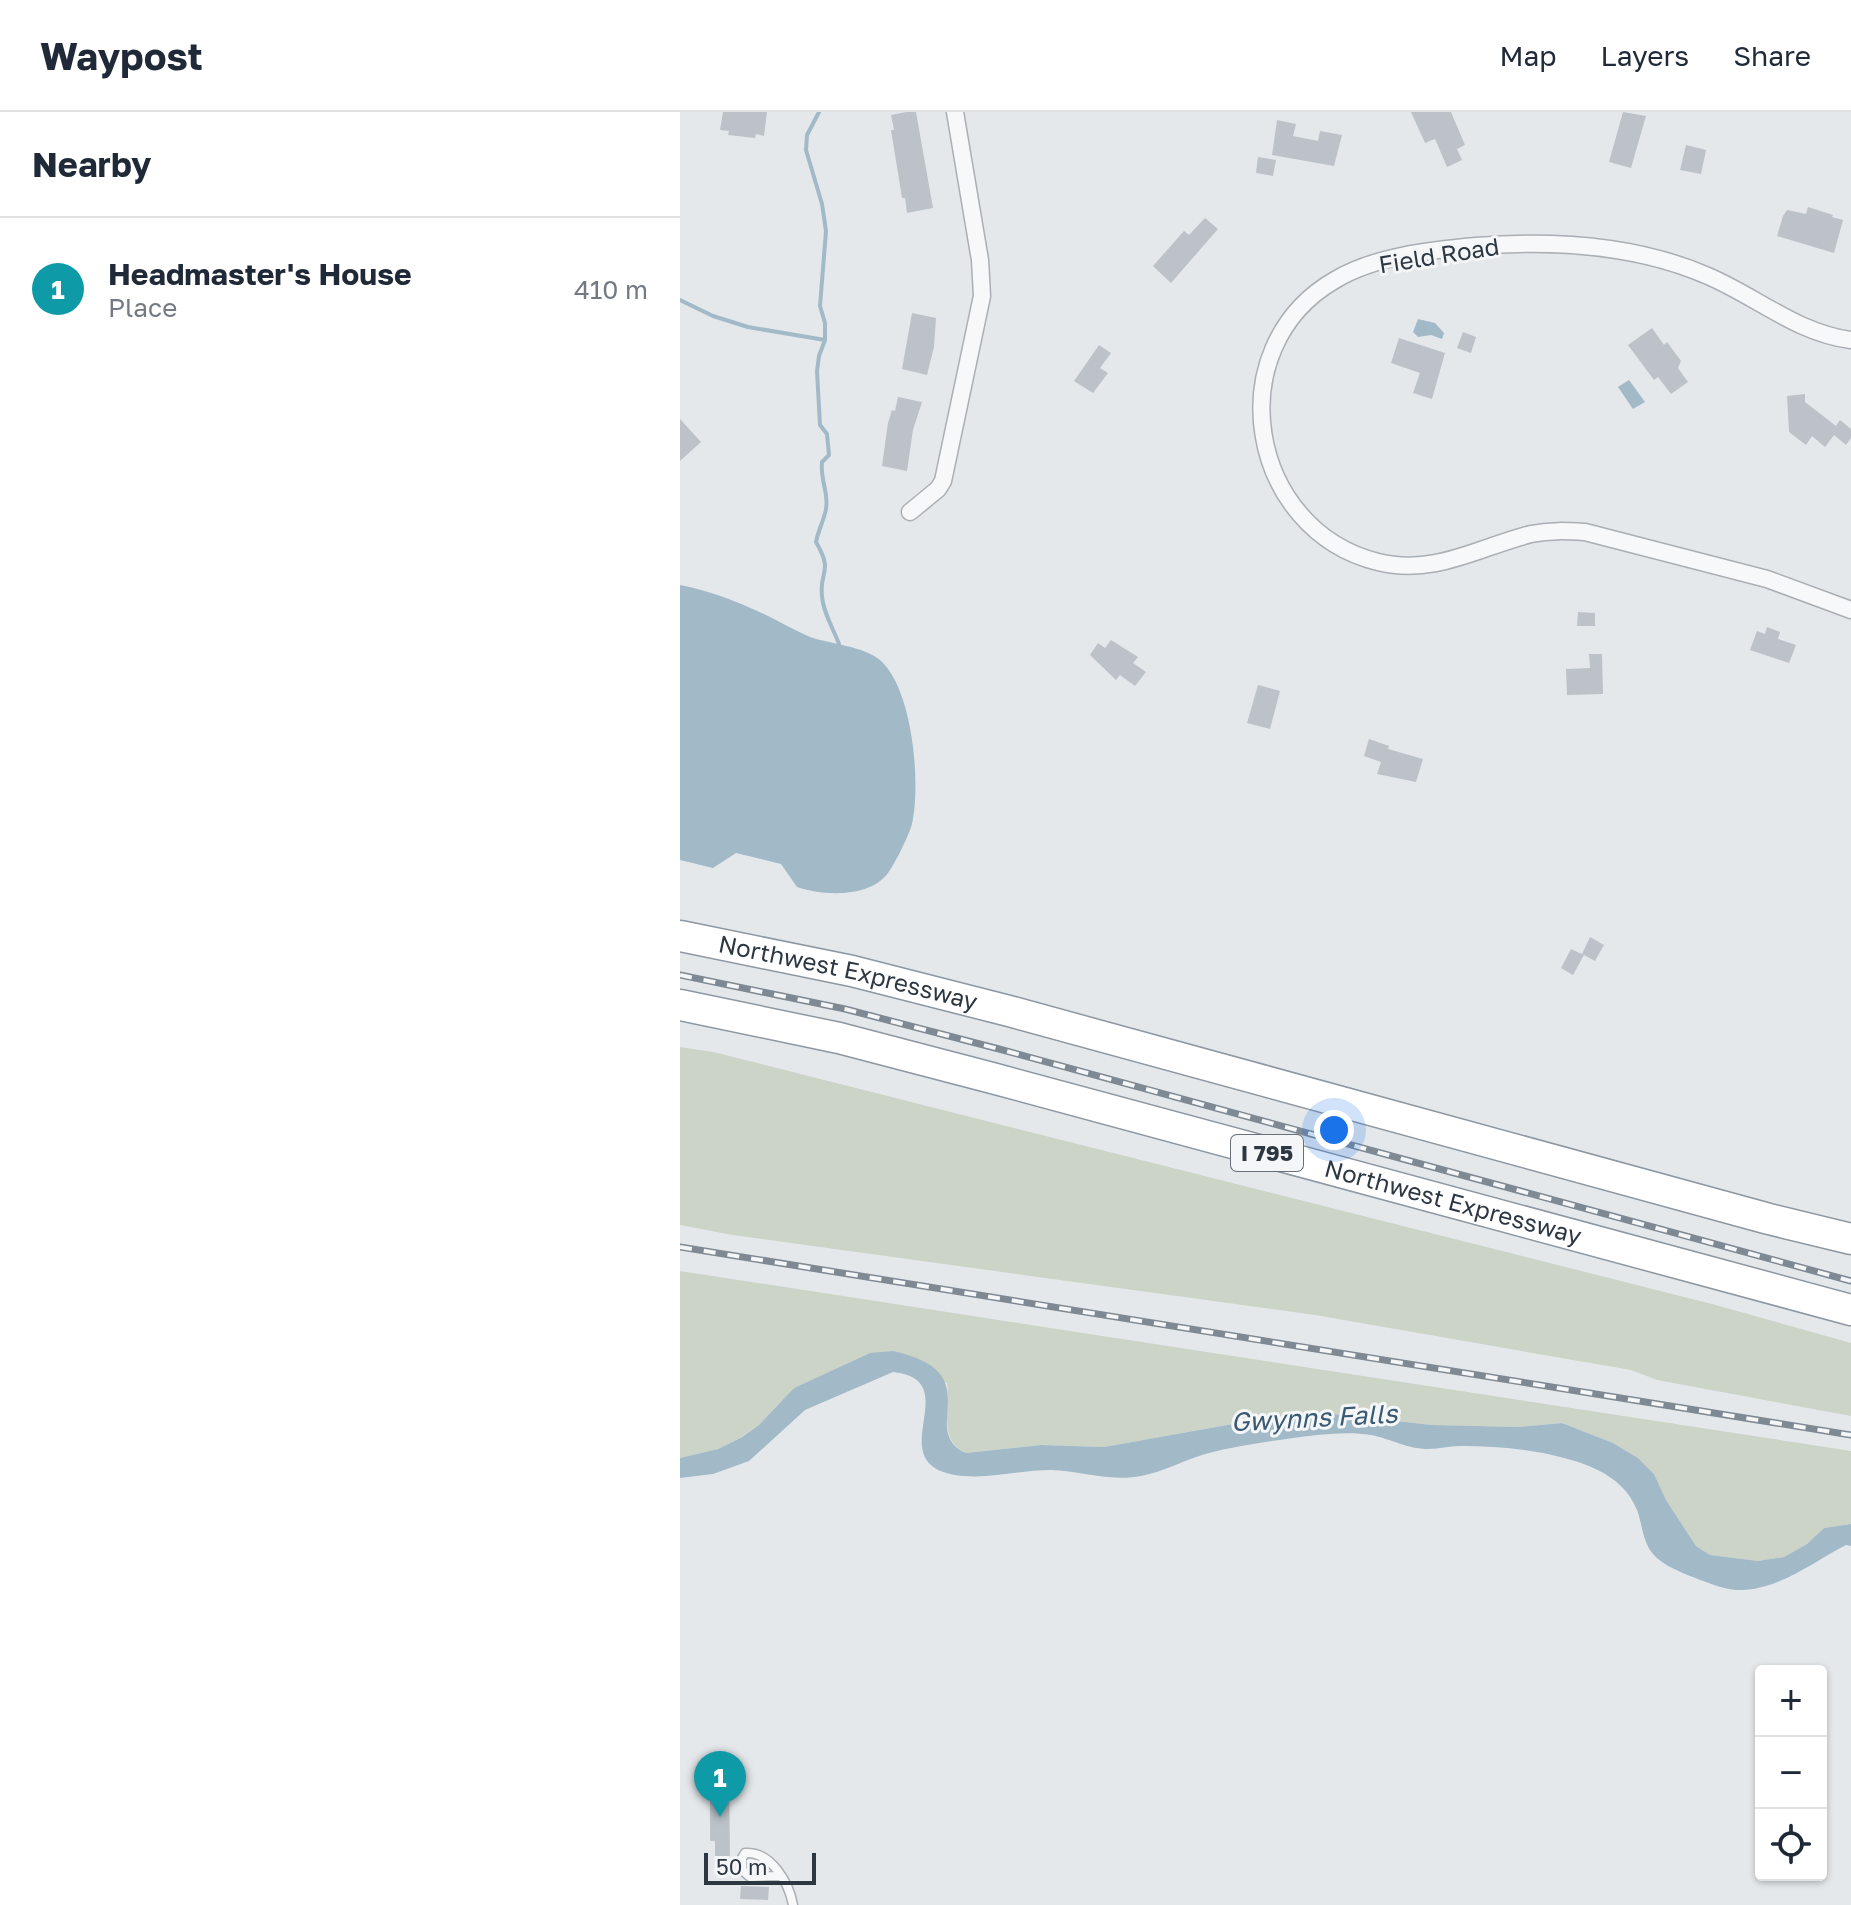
<!DOCTYPE html>
<meta charset="utf-8">
<style>
body{margin:0;font-family:"Golos Text",sans-serif;background:#f6f6f7;color:#1f2937}
.controls{position:absolute;right:24px;bottom:24px;display:grid;overflow:hidden;border-radius:8px;box-shadow:0 2px 6px #0004}
.controls button{width:72px;height:72px;display:grid;place-items:center;padding:0;border:0;border-bottom:2px solid #e0e1e3;background:#fff;color:#1f2937;font:40px sans-serif}
.scale{position:absolute;left:24px;bottom:20px;width:112px;box-sizing:border-box;padding-left:8px;border:4px solid #2d3742;border-top:0;font-size:22px;line-height:28px;white-space:nowrap;color:#2d3742;-webkit-text-stroke:6px #f4f6f8;paint-order:stroke}
.you{position:absolute;left:654px;top:1018px;width:28px;height:28px;margin:-20px;border:6px solid #fff;border-radius:50%;background:#1a73e8;box-shadow:0 0 0 12px #1a73e833}
.badge{display:grid;place-items:center;width:52px;height:52px;border-radius:50%;background:#c55473;color:#fff;font-size:26px;font-weight:700}
.pin{position:absolute;translate:-50% -66px;filter:drop-shadow(0 2px 4px #0008)}
.pin::after{content:'';position:absolute;top:42px;width:28px;height:24px;background:inherit;clip-path:polygon(0 0,100% 0,50% 100%)}
.list{margin:0;padding:0;list-style:none}
h2{display:flex;justify-content:space-between;align-items:center;height:104px;margin:0;padding:0 32px;font-size:34px}
h2 small{font-size:26px;font-weight:400;color:#747a83}
.list li{display:grid;grid-template-columns:52px 1fr auto;gap:24px;align-items:center;box-sizing:border-box;height:144px;padding:0 32px;border-top:2px solid #e0e1e3}
.list b{display:block;font-size:30px;white-space:nowrap}
.list p{margin:0;font-size:26px;white-space:nowrap;color:#747a83}
.list em{font-size:26px;font-style:normal;color:#747a83}
.icon{flex:none;width:44px;height:44px;fill:none;stroke:currentColor;stroke-width:2;stroke-linecap:round;stroke-linejoin:round}
.map{position:relative;flex:none;width:1171px;height:1793px;overflow:hidden}
header{display:flex;align-items:center;gap:48px;box-sizing:border-box;height:112px;padding:0 40px;background:#fff;border-bottom:2px solid #e0e1e3}
header strong{font-size:38px}
nav{display:flex;gap:44px;margin-inline-start:auto;font-size:28px}
main{display:flex}
aside{flex:1;background:#fff}
.map>svg:first-child{display:block}
.green{fill:#cbd4c6}
.water{fill:#a2b9c8}
.lines{fill:none;stroke-linecap:round;stroke-linejoin:round}
.stream{stroke:#a2b9c8;stroke-width:4}
.building{fill:#bcc2c7}
.lane-casing{stroke:#a9afb5;stroke-width:11}
.street-casing{stroke:#a9afb5;stroke-width:19}
.highway-casing{stroke:#8d97a1;stroke-width:33}
.lane{stroke:#f7f8f9;stroke-width:8}
.street{stroke:#f7f8f9;stroke-width:16}
.highway{stroke:#fff;stroke-width:30}
.rail-casing{stroke:#7f8993;stroke-width:7}
.rail{stroke:#f4f6f8;stroke-width:4;stroke-dasharray:12;stroke-linecap:butt}
.labels{text-anchor:middle;stroke-width:6;stroke-linejoin:round;paint-order:stroke}
.shield{fill:#f4f6f8;stroke:#697079;stroke-width:2}
.shield-label{font-size:22px;font-weight:bold;fill:#2d3742}
.street-label{font-size:24px;fill:#2d3742;stroke:#f4f6f8}
.water-label{font-size:26px;font-style:italic;fill:#3a5a73;stroke:#f4f6f8}
</style>
<header>
<strong>Waypost</strong>
<nav><a>Map</a><a>Layers</a><a>Share</a></nav>
</header>
<main>
<aside>
<h2>Nearby<small></small></h2>
<ul class="list">
<li><span class="badge" style="background:#0f9aa8">1</span><div><b>Headmaster's House</b><p>Place</p></div><em>410 m</em></li>
</ul>
</aside>
<div class="map">
<svg width="1171" height="1793" viewBox="0 0 1171 1793">
<rect width="100%" height="100%" fill="#e4e8eb"/>
<!-- green -->
<path class="green" d="M0,935L33,940L1032,1192L1171,1231V1304L977,1268L951,1258L635,1203L53,1123L0,1113Z
M0,1159L1171,1339V1412L1144,1416L1127,1432L1104,1445L1078,1449L1030,1443L1016,1434L986,1388L974,1362L958,1346L933,1331L882,1311L839,1315L752,1313L645,1301L581,1307L424,1335L361,1333L286,1341C257,1327 271,1297 267,1271L190,1241L114,1276L79,1313L61,1325L38,1337L0,1346Z"/>
<!-- water -->
<path class="water" d="M738,207L755,211L764,221L762,227L751,223L738,225L733,220Z
M949,268L965,290L953,297L938,275Z
M0,473C26,478 51,487 75,498C94,506 111,517 130,525C150,532 183,534 200,548C233,577 241,671 232,712C229,723 215,752 208,761C190,786 143,784 117,775L101,752L56,741L33,756L0,748Z
M213,1239C312,1261 236,1318 286,1341L361,1333L424,1335L581,1307L645,1301L752,1313L839,1315L882,1311L933,1331L958,1346L974,1362L986,1388L1016,1434L1030,1443L1078,1449L1104,1445L1127,1432L1144,1416L1171,1412V1434L1166,1433C1131,1451 1098,1479 1056,1478C1041,1477 1024,1469 1010,1464C996,1458 978,1451 970,1438C962,1425 962,1411 957,1398C942,1360 900,1349 863,1341C837,1336 806,1334 779,1334C769,1334 759,1337 749,1337C726,1337 712,1327 691,1323C665,1319 638,1323 613,1326C585,1330 556,1334 529,1341C506,1347 484,1360 461,1364C431,1370 401,1359 371,1358C339,1358 308,1368 275,1363C199,1350 288,1268 213,1260L125,1298L69,1349L33,1362L0,1366V1346L38,1337L62,1325L79,1313L114,1276L190,1241Z"/>
<g class="lines">
<!-- stream -->
<path class="stream" d="M139,0L127,23L126,38L142,92L146,119L140,194L145,211V228L139,244L137,259L140,313L147,322L149,343L142,350C140,368 149,381 146,397C144,408 138,419 136,430C154,461 139,458 142,484C143,500 153,516 159,532
M0,188L33,204L68,215L145,228"/>
</g>
<!-- building -->
<path class="building" d="M43,0H87L84,24L76,22L75,26L48,23L49,19L40,18Z
M226,0H236L253,96L227,101L225,86H222L211,18H214L211,3Z
M731,0H771L785,33L777,37L782,48L767,55L755,27L745,31Z
M943,0L966,4L951,56L929,50Z
M597,8L616,12L613,24L638,29L640,19L662,23L654,54L592,43Z
M1006,33L1026,38L1021,62L1000,58Z
M578,45L596,48L593,64L576,61Z
M1128,95L1153,103L1152,105L1163,108L1154,141L1097,124L1103,104L1107,98L1126,102Z
M525,106L538,117L491,171L473,154L504,119L509,123Z
M232,201L256,206L254,235L247,263L222,257Z
M972,216L984,233L987,230L1001,249L998,256L1008,270L991,282L978,265L974,268L948,233Z
M783,220L796,225L791,241L777,236Z
M719,226L765,241L752,287L733,281L740,261L711,251Z
M419,233L431,241L420,256L428,261L413,281L394,269Z
M1125,282V290L1156,314L1160,308L1171,317V326L1166,333L1154,323L1145,335L1132,324L1126,333L1109,320L1107,284Z
M218,285L242,290L233,318L227,359L202,354L208,311L212,298L215,299Z
M0,307L21,330L0,349Z
M898,500L915,501V514H897Z
M1087,515L1100,520L1098,527L1116,533L1109,551L1070,538L1077,519L1085,522Z
M431,528L458,545L453,551L466,560L455,574L440,563L436,568L410,543L418,531L425,536Z
M909,542H922L923,582L887,583L886,557L910,556Z
M578,573L600,579L590,617L567,611Z
M689,627L709,634L708,637L743,647L736,670L697,662L701,650L684,644Z
M910,825L924,833L915,849L904,843L893,863L881,856L891,837L902,842Z
M36,1660L49,1661L50,1750H35V1729H30V1681H36Z
M61,1774L89,1775L88,1788L60,1787Z"/>
<g class="lines">
<!-- lane casing -->
<g class="lane-casing">
<path id="lane" d="M101,1764L70,1765L62,1758V1746L65,1741C91,1739 109,1771 113,1793"/>
</g>
<!-- street casing -->
<g class="street-casing">
<path id="street" d="M1171,228C1117,221 1077,185 1028,164C957,133 873,128 796,134C751,138 695,144 655,168C537,236 568,418 698,450C755,464 799,435 851,422C870,418 887,419 905,420L1087,467L1171,498
M230,400L258,377L263,369L302,184L300,148L275,0"/>
</g>
<!-- highway casing -->
<g class="highway-casing">
<g id="highway">
<path id="s1" d="M0,824L172,859L329,899L1089,1107L1171,1127"/>
<path id="s2" d="M0,893L159,926L312,966L1171,1198"/>
</g>
</g>
<!-- lane -->
<use href="#lane" class="lane"/>
<!-- street -->
<use href="#street" class="street"/>
<!-- highway -->
<use href="#highway" class="highway"/>
<!-- rail casing -->
<g class="rail-casing">
<path id="rail" d="M0,863L165,897L319,937L1171,1169
M0,1135L1171,1323"/>
</g>
<!-- rail -->
<use href="#rail" class="rail"/>
</g>
<g class="labels">
<!-- shield labels -->
<rect class="shield" x="551" y="1023" width="72" height="36" rx="6"/>
<g class="shield-label">
<text x="587" y="1049">I 795</text>
</g>
<!-- street labels -->
<g class="street-label">
<text transform="translate(759 144) rotate(-9)" y="8">Field Road</text>
<text dy="8" stroke="none"><textPath href="#s1" startOffset="172">Northwest Expressway</textPath></text>
<text dy="8" stroke="none"><textPath href="#s2" startOffset="798">Northwest Expressway</textPath></text>
</g>
<!-- water labels -->
<g class="water-label">
<text transform="translate(634 1306) rotate(-3)" y="9">Gwynns Falls</text>
</g>
</g>
</svg>
<div class="controls">
<button>+</button>
<button>−</button>
<button><svg class="icon" aria-label="locate" viewBox="0 0 24 24"><circle cx="12" cy="12" r="6"/><path d="M12 2v4M12 18v4M2 12h4M18 12h4"/></svg></button>
</div>
<div class="scale">50 m</div>
<div class="you"></div>
<div class="pin badge" style="left:40px;top:1705px;background:#0f9aa8">1</div>
</div>
</main>
